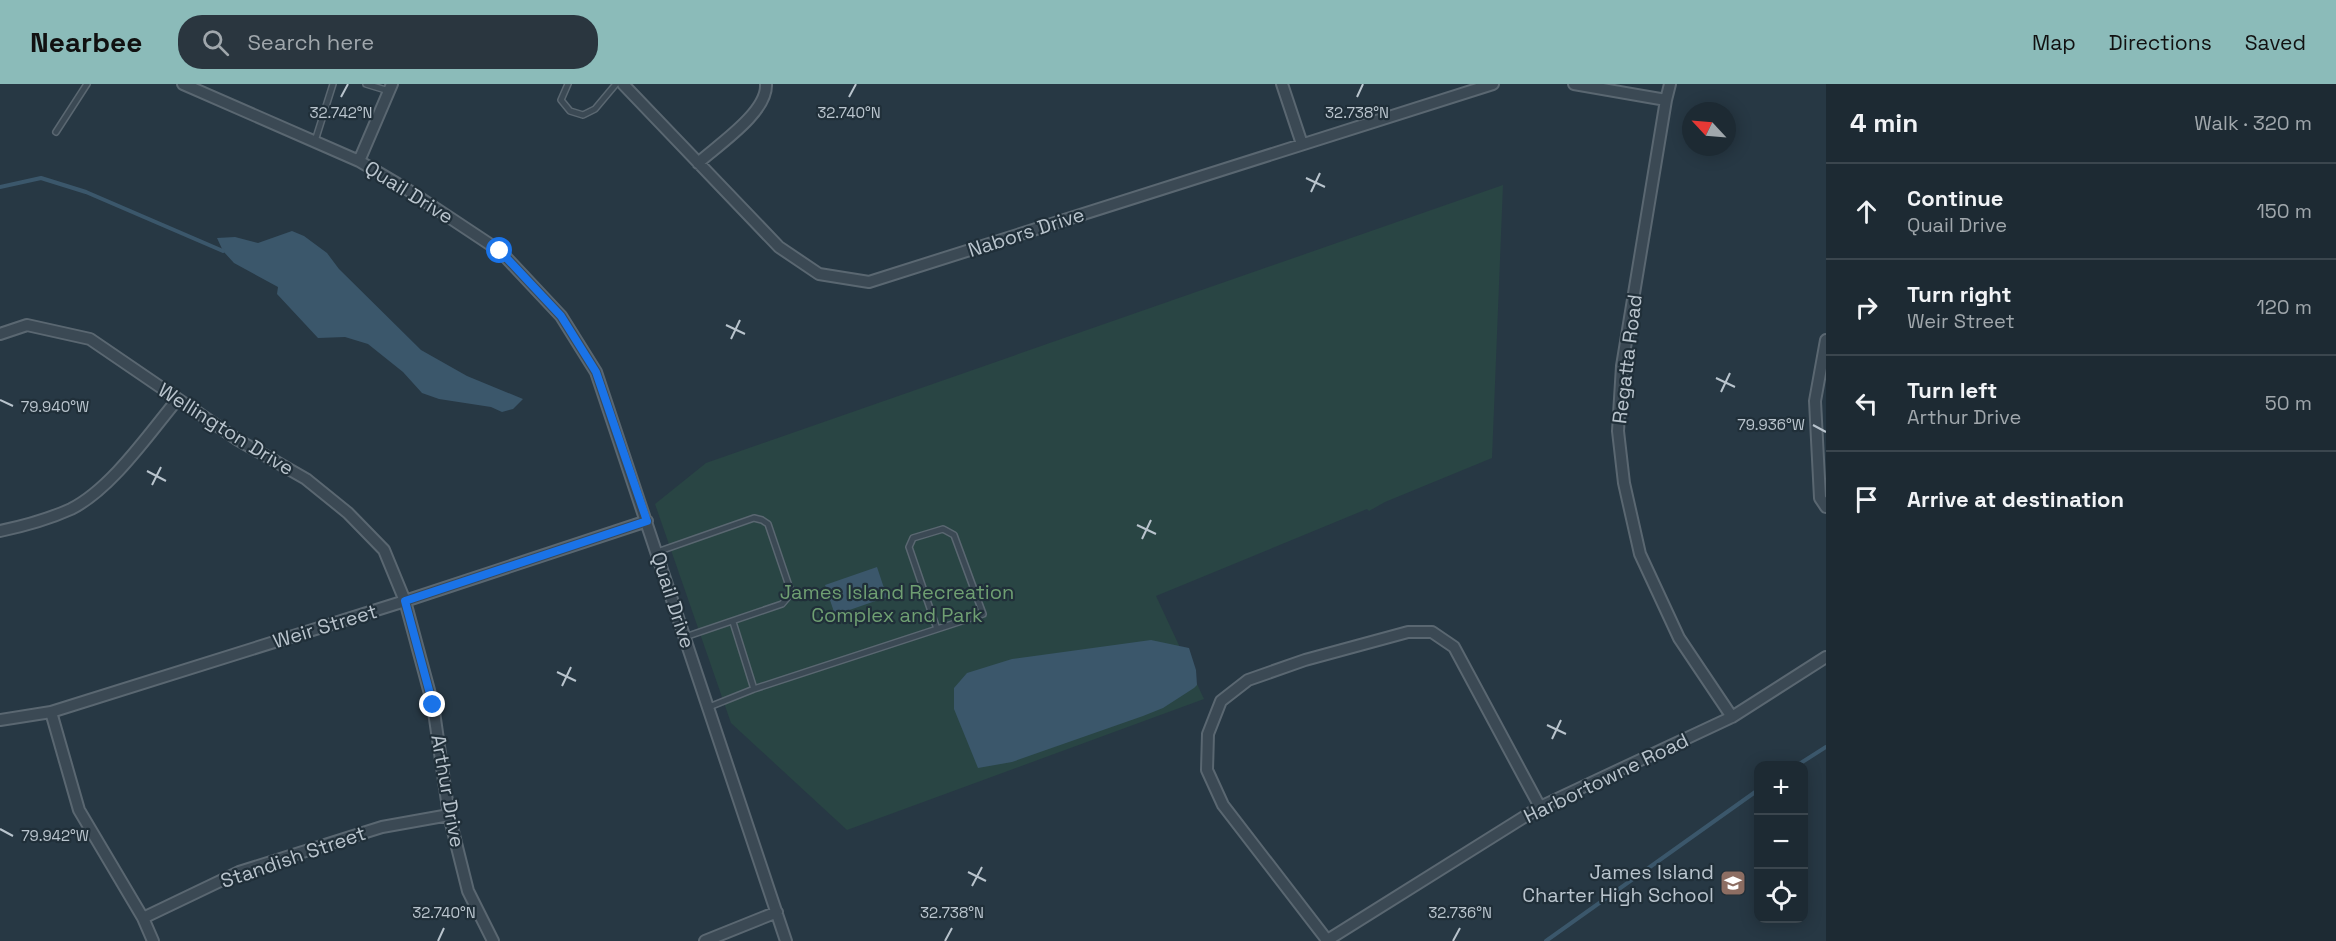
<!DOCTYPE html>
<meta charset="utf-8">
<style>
body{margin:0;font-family:"Space Grotesk",sans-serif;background:#2a363f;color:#f1f3f6}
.controls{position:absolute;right:18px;bottom:18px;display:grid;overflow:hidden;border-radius:12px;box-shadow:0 3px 15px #0003}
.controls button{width:54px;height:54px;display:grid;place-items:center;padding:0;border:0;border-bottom:2px solid #3b464e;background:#1d2a33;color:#f1f3f6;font:30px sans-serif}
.compass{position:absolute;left:1682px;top:18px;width:54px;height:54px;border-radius:50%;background:#1d2a33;box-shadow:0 3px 15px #0003;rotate:296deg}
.stop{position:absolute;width:18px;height:18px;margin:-14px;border:4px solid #1a73e8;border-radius:50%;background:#fff}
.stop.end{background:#1a73e8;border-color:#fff;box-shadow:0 2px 6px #0008}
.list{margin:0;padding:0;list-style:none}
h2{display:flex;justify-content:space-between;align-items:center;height:78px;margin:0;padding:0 24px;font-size:26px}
h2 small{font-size:20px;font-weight:400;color:#a0a7ac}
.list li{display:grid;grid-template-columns:39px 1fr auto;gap:18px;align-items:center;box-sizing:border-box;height:96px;padding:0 24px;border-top:2px solid #3b464e}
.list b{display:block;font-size:22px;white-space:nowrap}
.list p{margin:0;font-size:20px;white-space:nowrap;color:#a0a7ac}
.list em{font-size:20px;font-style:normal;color:#a0a7ac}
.icon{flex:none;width:33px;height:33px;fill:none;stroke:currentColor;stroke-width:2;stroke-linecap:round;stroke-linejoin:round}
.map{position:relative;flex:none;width:1826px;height:857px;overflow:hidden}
header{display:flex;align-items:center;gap:36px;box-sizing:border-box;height:84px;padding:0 30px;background:#8bbbb9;color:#111}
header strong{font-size:28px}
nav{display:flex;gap:33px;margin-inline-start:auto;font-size:21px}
.search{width:420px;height:54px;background:#2a363f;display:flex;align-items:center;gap:15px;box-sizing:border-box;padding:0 21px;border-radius:24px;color:#a0a7ac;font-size:22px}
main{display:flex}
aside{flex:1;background:#1d2a33}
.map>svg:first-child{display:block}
.green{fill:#294544}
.water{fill:#3b576b}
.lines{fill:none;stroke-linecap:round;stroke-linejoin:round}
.stream{stroke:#3b576b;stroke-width:4}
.lane-casing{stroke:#5a6771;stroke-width:8}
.street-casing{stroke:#5a6771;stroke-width:14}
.lane{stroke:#3b4954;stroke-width:5}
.street{stroke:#3b4954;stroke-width:10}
.route{stroke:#1a73e8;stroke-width:8}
.ticks{fill:none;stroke:#b9c4cd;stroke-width:2}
.labels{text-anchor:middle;stroke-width:4.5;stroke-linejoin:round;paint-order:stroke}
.street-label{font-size:20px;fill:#b9c4cd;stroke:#202f39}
.park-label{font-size:20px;fill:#6f9f72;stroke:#202f39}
.poi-label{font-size:20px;fill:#b9c4cd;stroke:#202f39;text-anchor:end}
.ticks-label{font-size:15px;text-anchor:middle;fill:#b9c4cd;stroke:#202f39;stroke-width:4.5;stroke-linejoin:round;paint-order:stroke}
</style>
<header>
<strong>Nearbee</strong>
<div class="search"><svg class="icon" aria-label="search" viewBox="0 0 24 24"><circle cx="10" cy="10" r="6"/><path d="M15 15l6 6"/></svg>Search here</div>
<nav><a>Map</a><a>Directions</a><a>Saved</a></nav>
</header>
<main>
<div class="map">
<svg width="1826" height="857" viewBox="0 0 1826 857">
<rect width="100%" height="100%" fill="#273844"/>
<!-- green -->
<path class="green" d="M1503,101L1492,374L1385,418L1369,427L1367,425L1156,512L1204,615L847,746L731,639L655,420L706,379Z"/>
<!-- water -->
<path class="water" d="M292,147L304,152L327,169L339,185L421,266L467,292L523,315L513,325L502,328L491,323L439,315L422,309L403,288L368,260L345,253L318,254L277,210L278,203L234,179L223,167L217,154L235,153L258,159Z
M877,483L887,513L835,531L825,501Z
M1151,556L1189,564L1196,586L1197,601L1194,604L1163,624L1143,632L1012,678L978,684L954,625V604L967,589L1012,575Z"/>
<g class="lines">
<!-- stream -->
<path class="stream" d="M0,103L41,94L86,108L223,167
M1796,682L1826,663
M1546,857L1758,706"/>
<!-- lane casing -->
<g class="lane-casing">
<path id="lane" d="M366,0L389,7
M568,0L561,16L570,27L583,31L595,25L616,0
M56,48L87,0
M315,57L333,0
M657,468L754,434L762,436L768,440L790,505L788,513L782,520L685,553
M754,605L983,530L954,451L943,445L913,454L909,463L937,545
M709,623L754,605L733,538"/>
</g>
<!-- street casing -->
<g class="street-casing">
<path id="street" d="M183,0L359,77L408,106L500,167L561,232L596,288L786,857
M623,0L779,163L819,190L869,198L1493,0
M1282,0L1302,60
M1574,0L1666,16
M1670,0L1666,16L1622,282L1618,347L1624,399L1640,470L1679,554L1732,633
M359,77L392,0
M698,79C718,61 768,28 766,0
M0,250L27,241L90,255L238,356L306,395L348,429L384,466L405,517L433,621L449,731L468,807L493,857
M1826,256L1815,317L1820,414L1826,423
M0,447C24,442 49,435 71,425C111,405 148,351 177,316
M51,628L79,726L143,834L153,857
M0,636L51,628L405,517L647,437
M143,834L239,788L382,743L449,731
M1327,856L1223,721L1207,686L1208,650L1221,617L1248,596L1305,576L1408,548H1432L1454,563L1540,723
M705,857L777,828
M1326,857L1540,723L1732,633L1826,573"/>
</g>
<!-- lane -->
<use href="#lane" class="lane"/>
<!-- street -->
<use href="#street" class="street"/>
</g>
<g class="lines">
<!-- route -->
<path class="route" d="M433,621L405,517L647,437L596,288L561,232L500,167"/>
</g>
<!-- ticks -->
<path class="ticks" d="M341,13L348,0M849,13L856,0M1357,13L1363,0M1306,94L1325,103M1311,108L1320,89M726,241L745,250M731,255L740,236M1716,294L1735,303M1721,308L1730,289M0,316L13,322M1813,341L1826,348M147,387L166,397M152,401L161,383M1137,441L1156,450M1142,455L1151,436M557,588L576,597M562,602L571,583M1547,641L1566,650M1552,655L1561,636M0,745L13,752M968,788L986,797M972,802L982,783M438,857L444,844M945,857L952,844M1453,857L1460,844"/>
<!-- icons -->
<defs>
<g id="school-square" transform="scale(1.35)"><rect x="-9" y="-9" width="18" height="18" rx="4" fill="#8d6e63" stroke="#202f39"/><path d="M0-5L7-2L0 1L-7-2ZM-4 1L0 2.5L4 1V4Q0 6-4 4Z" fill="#fff"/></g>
</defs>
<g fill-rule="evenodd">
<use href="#school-square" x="1733" y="799"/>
</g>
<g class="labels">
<!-- street labels -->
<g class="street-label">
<text transform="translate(409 108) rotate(32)" y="7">Quail Drive</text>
<text transform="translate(1026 148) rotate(-18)" y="7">Nabors Drive</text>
<text transform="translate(1627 275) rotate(-83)" y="7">Regatta Road</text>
<text transform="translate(226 345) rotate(32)" y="7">Wellington Drive</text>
<text transform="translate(673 516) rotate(72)" y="7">Quail Drive</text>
<text transform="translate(325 542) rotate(-17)" y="7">Weir Street</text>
<text transform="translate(1606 694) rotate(-26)" y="7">Harbortowne Road</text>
<text transform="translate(448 707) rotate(80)" y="7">Arthur Drive</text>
<text transform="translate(293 773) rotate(-19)" y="7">Standish Street</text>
</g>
<!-- park labels -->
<g class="park-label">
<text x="897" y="515">James Island Recreation<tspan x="897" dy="23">Complex and Park</tspan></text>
</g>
<!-- poi labels -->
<g class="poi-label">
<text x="1714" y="795">James Island<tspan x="1714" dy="23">Charter High School</tspan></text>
</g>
</g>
<g class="ticks-label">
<text x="341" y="34">32.742°N</text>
<text x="849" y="34">32.740°N</text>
<text x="1357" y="34">32.738°N</text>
<text x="55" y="328">79.940°W</text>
<text x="1771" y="346">79.936°W</text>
<text x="55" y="757">79.942°W</text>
<text x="444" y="834">32.740°N</text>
<text x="952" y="834">32.738°N</text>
<text x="1460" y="834">32.736°N</text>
</g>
</svg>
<div class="controls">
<button>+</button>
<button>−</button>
<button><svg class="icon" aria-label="locate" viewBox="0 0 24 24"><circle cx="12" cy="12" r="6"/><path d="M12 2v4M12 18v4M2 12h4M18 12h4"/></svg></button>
</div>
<svg class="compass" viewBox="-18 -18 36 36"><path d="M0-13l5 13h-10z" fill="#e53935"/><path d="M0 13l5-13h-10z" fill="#a0a7ac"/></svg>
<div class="stop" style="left:500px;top:167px"></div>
<div class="stop end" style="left:433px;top:621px"></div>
</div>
<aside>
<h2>4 min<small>Walk · 320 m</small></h2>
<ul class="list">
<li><svg class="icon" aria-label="ahead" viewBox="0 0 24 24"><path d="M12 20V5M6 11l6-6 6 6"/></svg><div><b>Continue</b><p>Quail Drive</p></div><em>150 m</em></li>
<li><svg class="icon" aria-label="right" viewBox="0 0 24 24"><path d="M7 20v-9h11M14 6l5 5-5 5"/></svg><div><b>Turn right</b><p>Weir Street</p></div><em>120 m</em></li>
<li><svg class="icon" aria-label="left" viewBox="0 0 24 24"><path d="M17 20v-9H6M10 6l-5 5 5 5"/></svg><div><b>Turn left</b><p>Arthur Drive</p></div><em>50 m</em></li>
<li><svg class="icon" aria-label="arrive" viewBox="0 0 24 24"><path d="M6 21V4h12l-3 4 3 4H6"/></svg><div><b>Arrive at destination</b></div></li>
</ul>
</aside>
</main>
